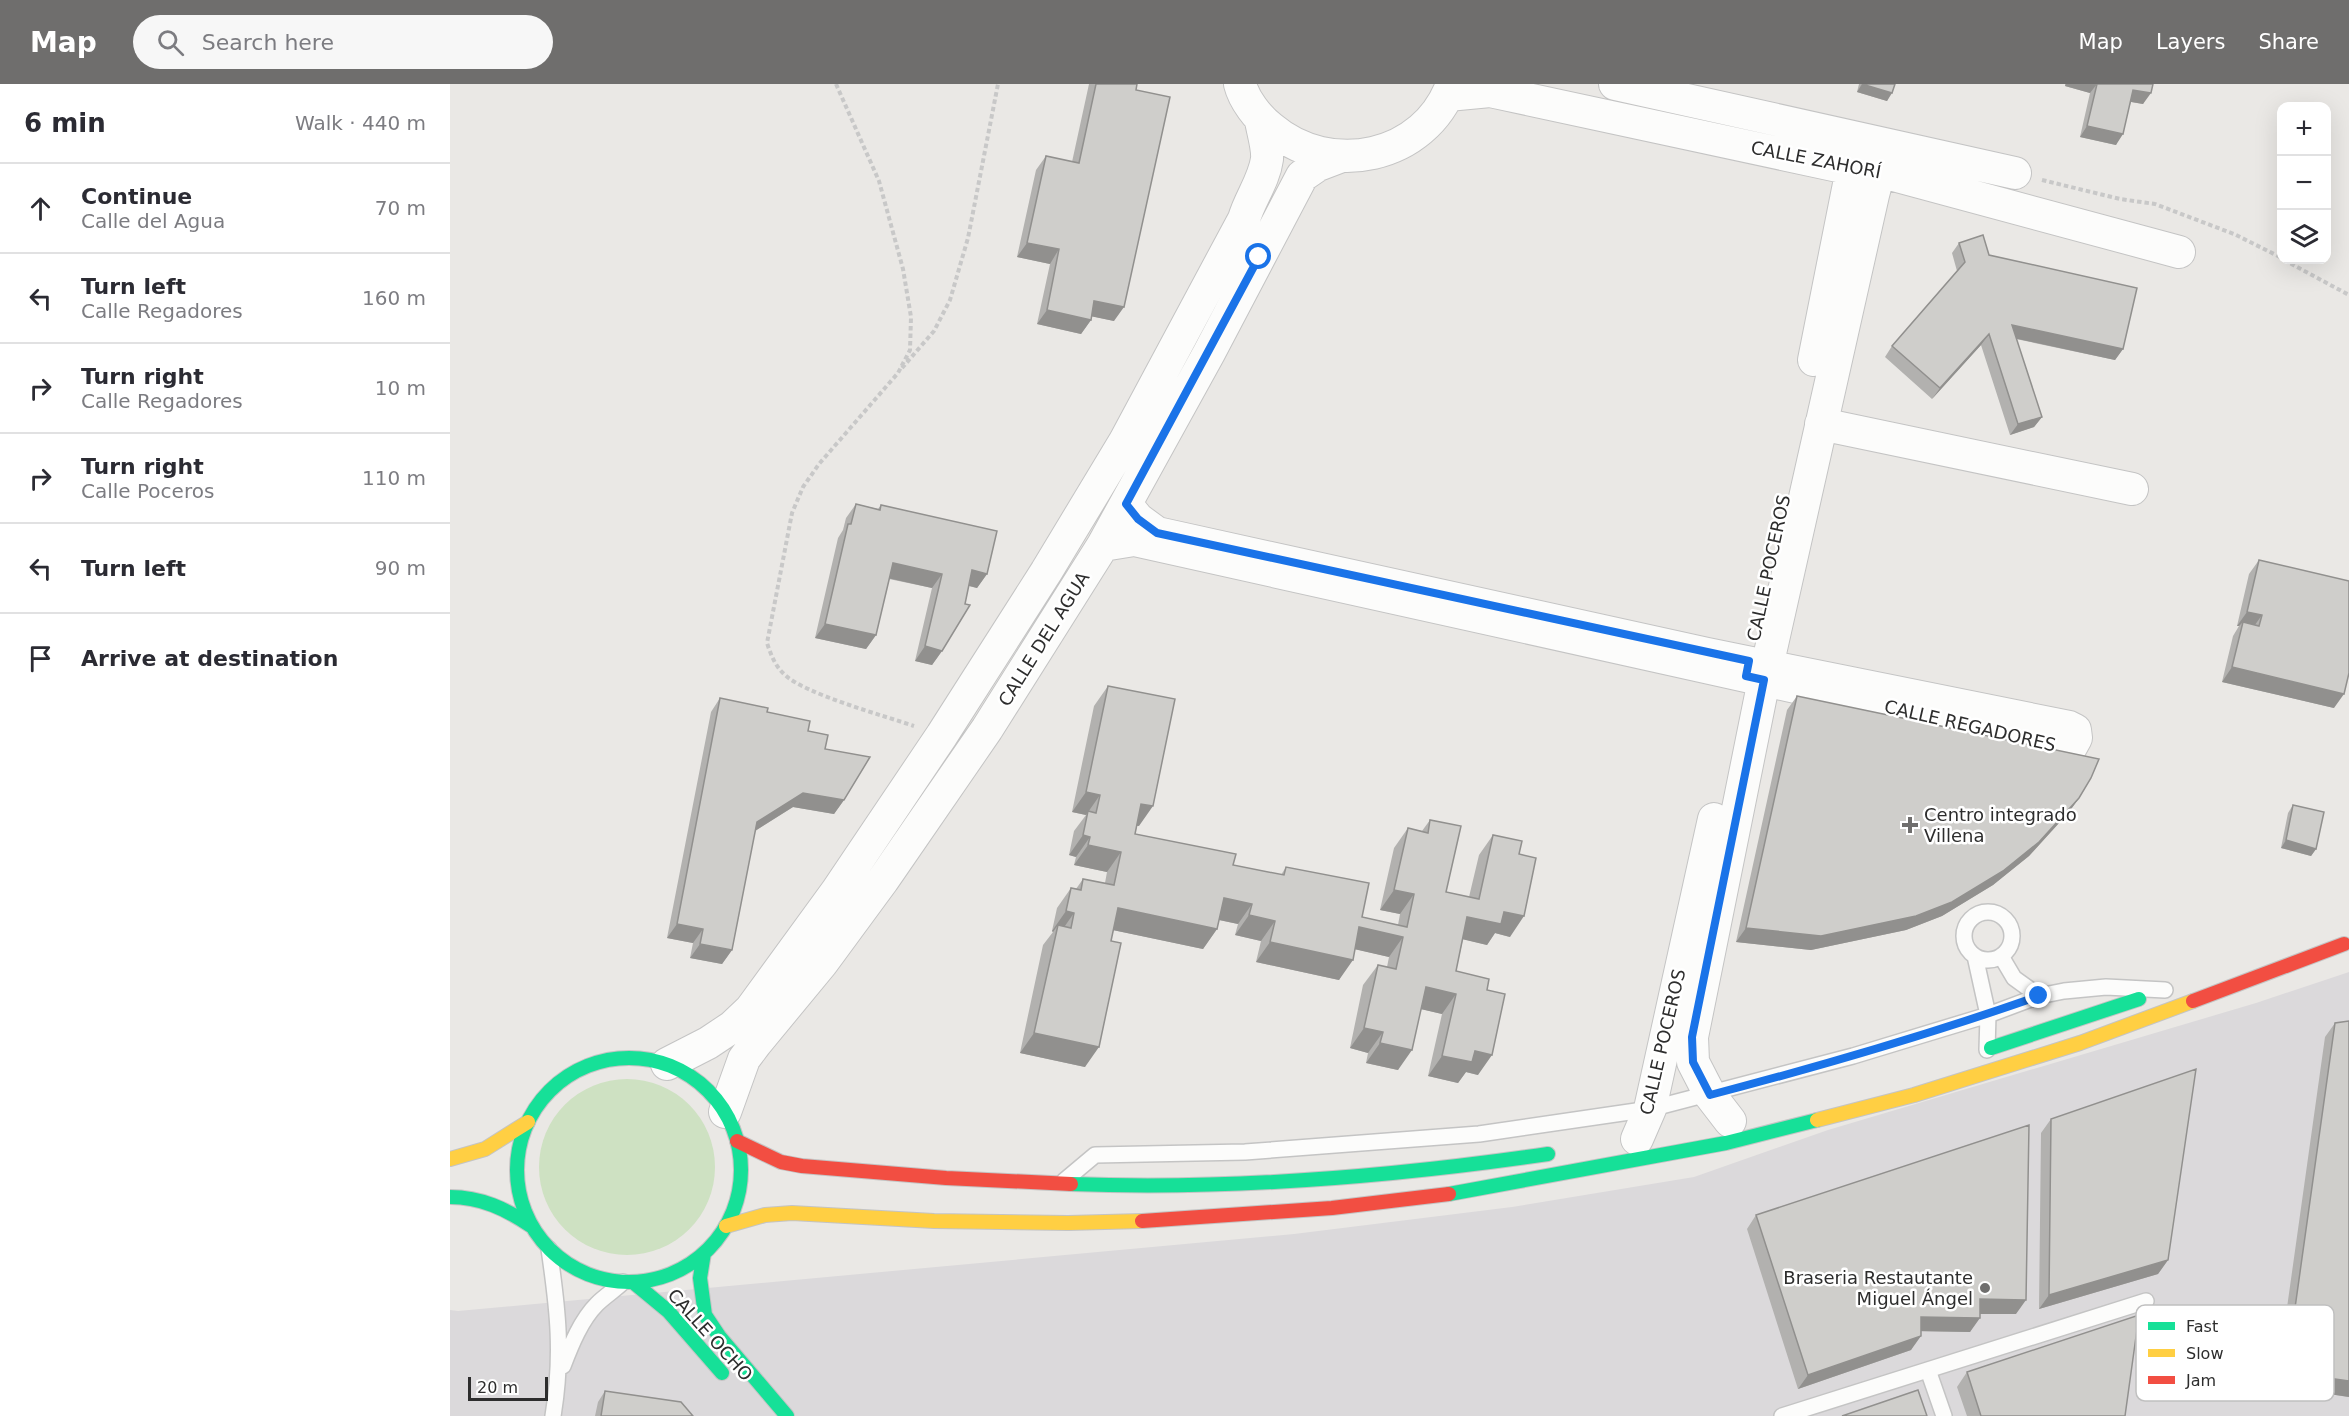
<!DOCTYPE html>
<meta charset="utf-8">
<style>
body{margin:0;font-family:"DejaVu Sans",sans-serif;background:#f7f7f7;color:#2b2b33}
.controls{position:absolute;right:18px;top:18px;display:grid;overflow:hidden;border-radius:12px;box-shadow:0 6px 24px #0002}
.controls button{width:54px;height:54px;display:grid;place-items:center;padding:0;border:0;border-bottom:2px solid #e1e1e2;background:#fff;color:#2b2b33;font:30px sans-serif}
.scale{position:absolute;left:18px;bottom:15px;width:80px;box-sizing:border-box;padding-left:6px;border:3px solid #2d2d2d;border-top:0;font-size:16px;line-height:21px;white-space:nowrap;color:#2d2d2d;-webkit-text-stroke:4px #fff;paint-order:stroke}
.stop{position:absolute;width:18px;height:18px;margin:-14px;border:4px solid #1a73e8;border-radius:50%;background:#fff}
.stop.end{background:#1a73e8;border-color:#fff;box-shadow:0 2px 6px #0008}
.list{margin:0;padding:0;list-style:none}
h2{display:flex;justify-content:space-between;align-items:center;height:78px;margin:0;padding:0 24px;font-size:26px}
h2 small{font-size:20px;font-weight:400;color:#7c7c81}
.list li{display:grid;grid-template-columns:39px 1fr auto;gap:18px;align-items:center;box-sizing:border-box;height:90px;padding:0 24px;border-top:2px solid #e1e1e2}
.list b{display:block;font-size:22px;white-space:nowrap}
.list p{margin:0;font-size:20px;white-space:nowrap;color:#7c7c81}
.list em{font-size:20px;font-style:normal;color:#7c7c81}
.icon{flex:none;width:33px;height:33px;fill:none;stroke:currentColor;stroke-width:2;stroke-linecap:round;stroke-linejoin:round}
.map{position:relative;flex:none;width:1899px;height:1332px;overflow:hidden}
header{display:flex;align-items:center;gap:36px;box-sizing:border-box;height:84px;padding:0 30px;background:#6f6e6d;color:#fff}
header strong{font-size:28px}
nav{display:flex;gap:33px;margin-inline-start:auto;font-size:21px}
.search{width:420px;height:54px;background:#f7f7f7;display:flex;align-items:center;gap:15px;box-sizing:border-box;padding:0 21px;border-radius:33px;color:#7c7c81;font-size:22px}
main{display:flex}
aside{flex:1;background:#fff}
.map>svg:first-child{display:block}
.industrial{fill:#dbd9db}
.green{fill:#cee1c2}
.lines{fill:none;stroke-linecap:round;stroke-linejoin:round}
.lane-casing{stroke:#c4c4c4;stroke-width:18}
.street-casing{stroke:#c4c4c4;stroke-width:34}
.fast-casing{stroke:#c4c4c4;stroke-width:16}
.slow-casing{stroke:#c4c4c4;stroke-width:16}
.jam-casing{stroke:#c4c4c4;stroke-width:16}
.path{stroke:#c8c8c8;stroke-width:4;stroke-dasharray:4.5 3;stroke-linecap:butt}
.lane{stroke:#fcfcfb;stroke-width:15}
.street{stroke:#fcfcfb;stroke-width:32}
.fast{stroke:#16e098;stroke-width:14}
.slow{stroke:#ffcf43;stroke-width:14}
.jam{stroke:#f24e42;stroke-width:14}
.wall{fill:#b2b1af}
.shaded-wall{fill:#91908e}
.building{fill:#cfcecb;stroke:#91908e;stroke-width:1.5}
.route{stroke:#1a73e8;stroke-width:8}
.poi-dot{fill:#6f6e6d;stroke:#fff;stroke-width:2}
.labels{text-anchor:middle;stroke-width:5;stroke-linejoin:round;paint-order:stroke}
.street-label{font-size:18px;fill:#2d2d2d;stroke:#fff}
.poi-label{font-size:18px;fill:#2d2d2d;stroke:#fff;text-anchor:start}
.key{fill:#fff;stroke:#c0c0c0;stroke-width:1.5}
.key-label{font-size:16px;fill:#2d2d2d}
</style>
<header>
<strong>Map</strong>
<div class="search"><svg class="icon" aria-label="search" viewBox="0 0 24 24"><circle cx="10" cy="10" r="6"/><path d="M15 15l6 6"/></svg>Search here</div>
<nav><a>Map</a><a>Layers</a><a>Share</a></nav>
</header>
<main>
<aside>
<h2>6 min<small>Walk · 440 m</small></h2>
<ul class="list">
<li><svg class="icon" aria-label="ahead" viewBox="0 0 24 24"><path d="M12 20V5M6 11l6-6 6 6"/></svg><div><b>Continue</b><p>Calle del Agua</p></div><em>70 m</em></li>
<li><svg class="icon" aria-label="left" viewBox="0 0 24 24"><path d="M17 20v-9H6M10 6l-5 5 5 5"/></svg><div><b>Turn left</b><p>Calle Regadores</p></div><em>160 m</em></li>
<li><svg class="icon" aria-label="right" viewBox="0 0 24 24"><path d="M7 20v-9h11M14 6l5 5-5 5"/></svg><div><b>Turn right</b><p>Calle Regadores</p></div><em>10 m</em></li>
<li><svg class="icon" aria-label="right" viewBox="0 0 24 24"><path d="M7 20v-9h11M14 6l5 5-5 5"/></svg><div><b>Turn right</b><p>Calle Poceros</p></div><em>110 m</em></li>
<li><svg class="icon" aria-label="left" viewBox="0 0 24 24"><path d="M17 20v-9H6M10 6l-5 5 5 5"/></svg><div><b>Turn left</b></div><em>90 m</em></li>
<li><svg class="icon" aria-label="arrive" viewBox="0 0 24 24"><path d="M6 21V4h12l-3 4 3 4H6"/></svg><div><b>Arrive at destination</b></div></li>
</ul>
</aside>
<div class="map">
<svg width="1899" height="1332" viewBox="0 0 1899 1332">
<rect width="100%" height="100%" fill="#eae8e5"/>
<!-- industrial -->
<path class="industrial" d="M1899,888V1332H0V1226L8,1227L844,1150L1062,1123L1244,1093L1378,1046L1806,919Z"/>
<!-- green -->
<path class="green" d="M89 1083a88 88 0 1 1 176 0a88 88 0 1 1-176 0Z"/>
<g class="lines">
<!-- lane casing -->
<g class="lane-casing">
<path id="lane" d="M1514 852a24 24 0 1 1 48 0a24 24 0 1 1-48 0Z
M1525,872L1538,931L1537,966
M1551,872L1564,894L1589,912
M614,1097L645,1071L795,1068L1029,1050L1200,1025L1403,972L1538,931L1589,912L1614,907L1656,903L1715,906
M99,1165C108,1226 113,1271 103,1332
M113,1282C121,1261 131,1236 147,1220C155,1212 165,1206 173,1198
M1478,1286L1494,1332
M1332,1332L1696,1217"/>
</g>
<!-- street casing -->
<g class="street-casing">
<path id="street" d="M790,0C794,16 808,34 821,44C880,94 975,75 1002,0
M1165,0L1565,89
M998,11L1040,7L1402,85L1429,87L1729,168
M1364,276L1402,85
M1371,340L1682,405
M653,461L684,456L1615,663H1621L1626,654L1625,646L1619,643L1257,570L707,449L688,435L676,420
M217,980L258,959L282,943L301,925L387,807L492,651L596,488L675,357L794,135C800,114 814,97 817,75C818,64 813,48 811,37
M275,1028L294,975L306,959L372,879L433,796L537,645L653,461L759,269L852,92L868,81L889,73
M1280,1037L1260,1011L1243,978L1242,953L1314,596L1423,111L1436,61
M1187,1055L1200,1025L1264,735"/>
</g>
<!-- fast casing -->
<g class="fast-casing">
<path id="fast" d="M1541,964L1689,915
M67 1086a112 112 0 1 1 224 0a112 112 0 1 1-224 0Z
M621,1100C781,1106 940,1093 1098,1070
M999,1110L1276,1059L1367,1036
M0,1113C31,1113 56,1125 81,1142
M254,1169L250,1194L255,1231L269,1252L337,1332
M183,1198L218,1227L272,1289"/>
</g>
<!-- slow casing -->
<g class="slow-casing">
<path id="slow" d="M1367,1036L1464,1011L1630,959L1743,917
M0,1075L35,1065L78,1038
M276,1142L315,1131L342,1129L484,1137L618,1139L692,1137"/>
</g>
<!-- jam casing -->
<g class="jam-casing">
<path id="jam" d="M1743,917L1894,860
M287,1057L331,1078L352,1082L496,1094L621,1100
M692,1137L882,1124L999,1110"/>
</g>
<!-- path -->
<path class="path" d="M386,0L429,97L453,185L461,233L460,266L448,289L369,380L353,403L342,429L317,559C321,571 325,582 335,591C355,610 435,632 464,642
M1592,96L1670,115L1705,120L1784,150L1832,174
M1834,176L1899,211
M452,284L484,247L500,216L518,154L548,0"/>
<!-- lane -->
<use href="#lane" class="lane"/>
<!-- street -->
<use href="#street" class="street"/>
<!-- fast -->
<use href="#fast" class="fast"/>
<!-- slow -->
<use href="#slow" class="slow"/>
<!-- jam -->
<use href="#jam" class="jam"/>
</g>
<!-- wall -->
<path class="wall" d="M639,0H687L664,237L641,232V236L631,250L587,240L600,180L567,173L586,86L596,72L622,78Z
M1409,0H1445L1437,17L1407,8Z
M1615,0H1703L1693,20L1681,18L1666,61L1630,53L1640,9L1615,2Z
M1509,159L1539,171L1673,265L1665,276L1566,255L1592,333L1584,343L1560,351L1531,261L1482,315L1435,273L1442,262L1507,187L1502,169Z
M406,420L428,425L431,421L537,490L527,504L519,502L492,567L482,581L465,577L482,504L439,495L426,551L416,565L365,554L388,454L393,446L396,434Z
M1809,476L1884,624L1772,598L1783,552L1789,542H1787L1799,490Z
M658,602L689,742H687L685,750L783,781L831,791L836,783L912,833L948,841L950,830L930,826L944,764L958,744L972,747L980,736L996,808L1019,813L1029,771L1043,751L1069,770L1060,853L1045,849L1037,861L1013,855L1006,887L1037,906L1028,991L1016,988L1008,999L978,992L992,930L971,925L948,986L916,979L918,969L900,964L913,901L928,881L937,883L939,873L905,865L889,896L806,878L811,857L785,851L788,840L769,836L767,845L753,865L663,846L635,983L570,969L593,861L603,848L602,847L607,824L621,804L626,805L633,795L655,799L657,788L624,781L626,773L619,771L624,747L636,731L622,728L644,622Z
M1347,612L1629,714L1619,728L1579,772L1543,801L1492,832L1456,846L1361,866L1286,858L1337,626Z
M270,614L317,628L358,647L375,665L394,716L384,730L343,723L305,747L282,866L272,880L240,874L243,859L217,854L261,628Z
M1843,721L1866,765L1861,772L1831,764L1838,729Z
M1899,937V1313L1826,1302L1875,953L1885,939Z
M1601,1035L1718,1176L1708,1190L1589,1225L1591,1049Z
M1306,1131L1566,1230H1530L1520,1248L1471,1247L1461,1266L1348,1305L1297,1145Z
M1517,1288L1675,1332H1517L1507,1303Z
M155,1307L243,1332H145L148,1318Z"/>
<!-- shaded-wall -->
<path class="shaded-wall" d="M1412,0L1442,9L1437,17L1407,8Z
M1616,0H1647L1640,9L1615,2Z
M1683,6L1701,9L1693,20L1676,17Z
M1637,42L1673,50L1666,61L1630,53Z
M577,159L609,165L600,180L567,173Z
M644,217L674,223L664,237L635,231Z
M597,226L641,236L631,250L587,240Z
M1562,241L1673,265L1665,276L1554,252Z
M1539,250L1531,261L1482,315L1490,304Z
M1592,333L1584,343L1560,351L1568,340Z
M443,479L492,490L482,504L433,493Z
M522,486L537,490L527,504L512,500Z
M1797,528L1812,531L1802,545L1793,538L1789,542H1787Z
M375,540L426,551L416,565L365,554Z
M475,562L492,567L482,581L465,577Z
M1782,583L1894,610L1884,624L1772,598Z
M636,708L650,711L636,731L622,728Z
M353,709L394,716L384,730L343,723L297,752L307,738Z
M1629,714L1619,728L1579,772L1543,801L1492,832L1456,846L1361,866L1286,858L1296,844Z
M691,720L703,722L689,742L677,740Z
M633,751L640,753L626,773L619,771Z
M1836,756L1866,765L1861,772L1831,764Z
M638,761L671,768L657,788L624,781Z
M944,806L964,810L950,830L930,826Z
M774,814L802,820L788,840L760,834Z
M668,824L767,845L753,865L653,844Z
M616,827L624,829L610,849L608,841L603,848L602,847Z
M1054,828L1074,832L1060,853L1045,849L1037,861L1003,853L1017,833Z
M799,831L825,837L811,857L785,851Z
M227,840L253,845L243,859L217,854Z
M909,843L953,853L939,873L895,863Z
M820,858L903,876L889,896L806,878Z
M250,860L282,866L272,880L240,874Z
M976,903L1006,910L992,930L962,923Z
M914,944L933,948L918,969L900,964Z
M584,949L649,963L635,983L570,969Z
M930,959L962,966L948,986L916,979Z
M1025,967L1042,971L1028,991L1016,988L1008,999L978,992L992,972Z
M1718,1176L1708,1190L1589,1225L1599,1211Z
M1530,1215L1576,1216L1566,1230H1520Z
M1471,1233L1530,1234L1520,1248L1461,1247Z
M1471,1252L1461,1266L1348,1305L1358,1291Z
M1836,1288L1899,1297V1313L1826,1302Z"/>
<!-- building -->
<path class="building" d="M646,0H687L686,6L720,13L674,223L644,217L641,236L597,226L609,165L577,159L596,72L629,79Z
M1412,0H1445L1442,9Z
M1647,0H1703L1701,9L1683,6L1673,50L1637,42Z
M1533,151L1539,171L1687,204L1673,265L1562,241L1592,333L1568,340L1539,250L1490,304L1442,262L1515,178L1509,159Z
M406,420L430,426L431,421L547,447L537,490L522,486L515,520L520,521L492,567L475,562L492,490L443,479L426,551L375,540L398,440H401Z
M1809,476L1899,497V589L1894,610L1782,583L1793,538L1809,542L1812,531L1797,528Z
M658,602L725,615L703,722L691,720L685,750L786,770L783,781L834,791L836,783L919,799L912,833L957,843L964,810L944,806L958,744L978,749L980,736L1011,742L996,808L1029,815L1043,751L1072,757L1069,770L1086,774L1074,832L1054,828L1051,840L1017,833L1006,887L1039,895L1037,906L1055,910L1042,971L1025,967L1022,978L992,972L1006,910L976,903L962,966L930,959L933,948L914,944L928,881L946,885L953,853L909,843L903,876L820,858L825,837L799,831L802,820L774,814L767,845L668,824L661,857L671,859L649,963L584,949L608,841L621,844L624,829L616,827L621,804L631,806L633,795L664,801L671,768L638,761L640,753L633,751L638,727L646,729L650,711L636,708Z
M1347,612L1649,675L1641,694L1629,714L1589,758L1553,787L1502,818L1466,832L1371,852L1296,844Z
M270,614L318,624L317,628L360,637L358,647L378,651L375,665L420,673L394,716L353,709L307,738L282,866L250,860L253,845L227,840Z
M1843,721L1874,728L1866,765L1836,756Z
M1899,937V1297L1836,1288L1885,939Z
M1746,985L1718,1176L1599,1211L1601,1035Z
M1579,1041L1576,1216L1530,1215V1234L1471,1233V1252L1358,1291L1306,1131Z
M1689,1231L1675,1332H1531L1517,1288Z
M1468,1306L1477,1332H1392Z
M155,1307L231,1318L243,1332H151Z"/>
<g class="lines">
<!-- route -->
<path class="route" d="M809,173L676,420L688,435L707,449L1299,577L1296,592L1314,596L1242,953L1243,978L1260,1011C1371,982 1481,950 1589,912"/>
</g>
<!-- markers -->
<g class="poi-dot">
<path d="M1457 732h6v6h6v6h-6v6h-6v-6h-6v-6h6z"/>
<circle cx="1535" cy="1204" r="6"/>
</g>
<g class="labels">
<!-- street labels -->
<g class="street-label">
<text transform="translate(1366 76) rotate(11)" y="6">CALLE ZAHORÍ</text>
<text transform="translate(1319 484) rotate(-78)" y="6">CALLE POCEROS</text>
<text transform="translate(594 555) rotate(-58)" y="6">CALLE DEL AGUA</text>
<text transform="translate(1520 642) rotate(13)" y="6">CALLE REGADORES</text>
<text transform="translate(1213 958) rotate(-77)" y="6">CALLE POCEROS</text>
<text transform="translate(260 1251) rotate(48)" y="6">CALLE OCHO</text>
</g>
<!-- poi labels -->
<g class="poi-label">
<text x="1474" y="737">Centro integrado<tspan x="1474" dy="21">Villena</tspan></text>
<text x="1523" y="1200" text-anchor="end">Braseria Restautante<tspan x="1523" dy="21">Miguel Ángel</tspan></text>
</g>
</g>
<!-- legend -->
<rect x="1686" y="1221" width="198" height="96" rx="9" class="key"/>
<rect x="1698" y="1238" width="27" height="8" fill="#16e098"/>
<rect x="1698" y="1265" width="27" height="8" fill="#ffcf43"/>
<rect x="1698" y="1292" width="27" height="8" fill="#f24e42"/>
<g class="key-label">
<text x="1736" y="1248">Fast</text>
<text x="1736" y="1275">Slow</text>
<text x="1736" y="1302">Jam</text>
</g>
</svg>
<div class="controls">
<button>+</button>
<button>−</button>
<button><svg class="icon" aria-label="layers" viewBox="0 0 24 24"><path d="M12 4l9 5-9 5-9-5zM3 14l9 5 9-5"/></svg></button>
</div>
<div class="scale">20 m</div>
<div class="stop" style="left:809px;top:173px"></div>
<div class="stop end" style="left:1589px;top:912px"></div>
</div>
</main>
